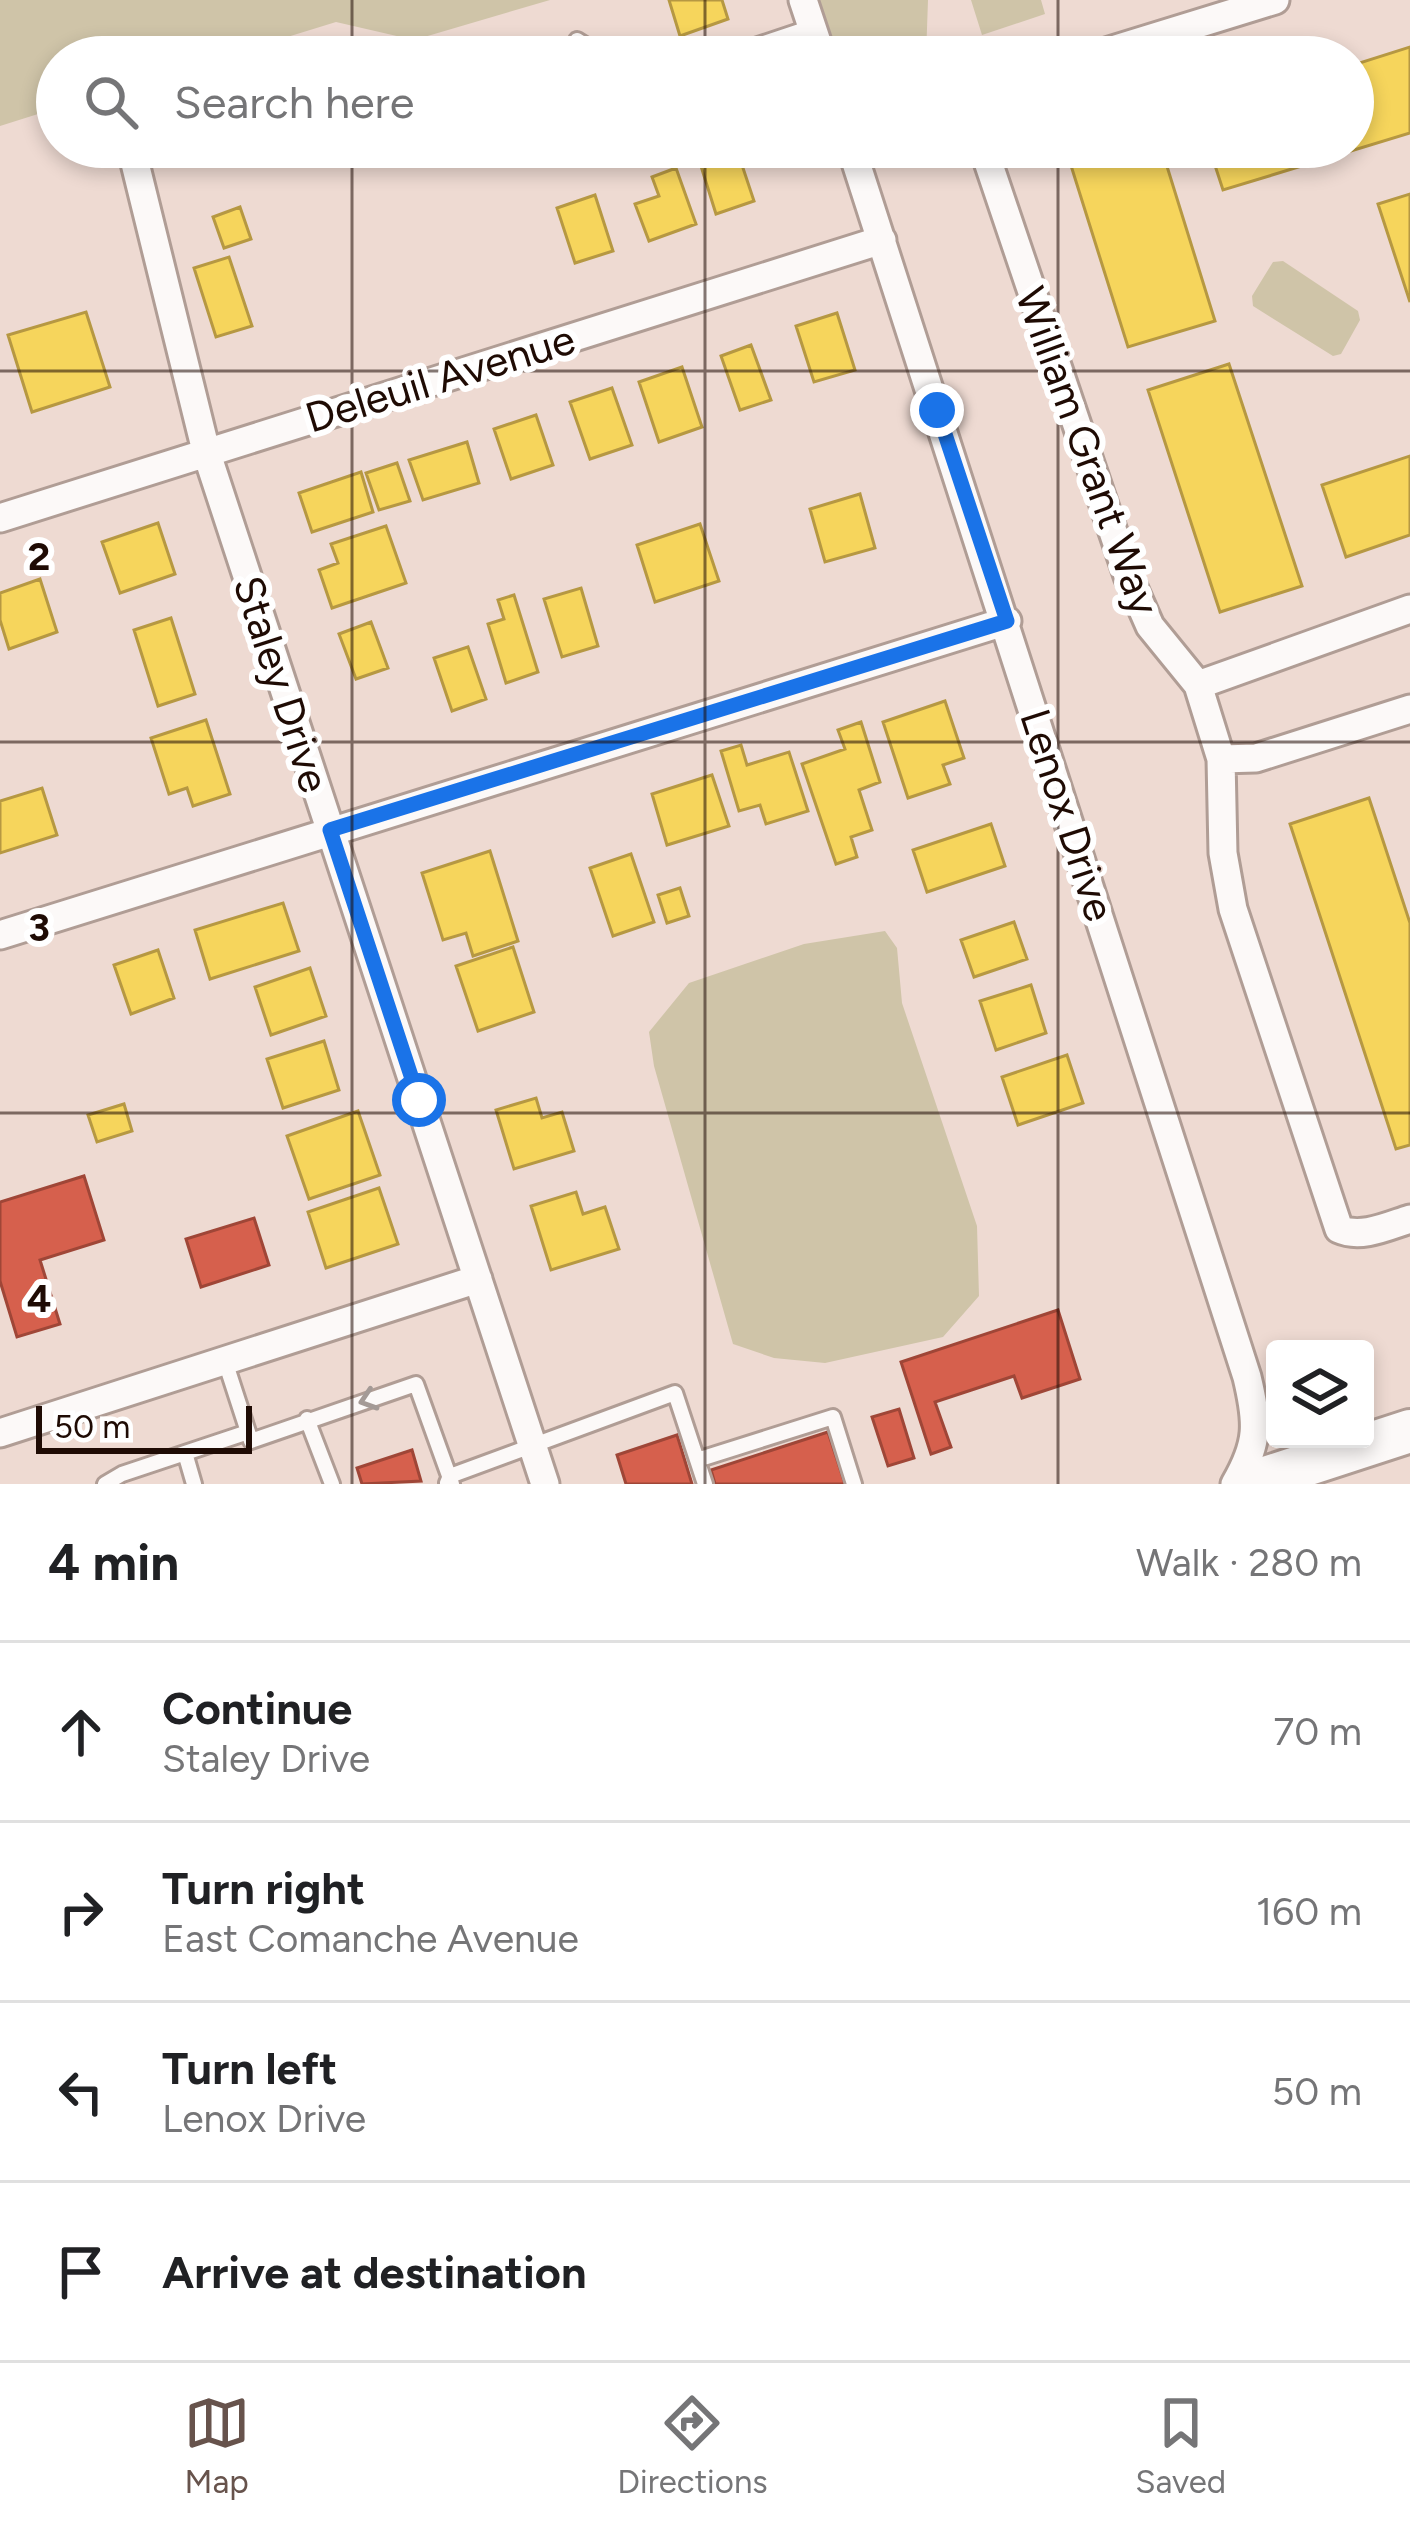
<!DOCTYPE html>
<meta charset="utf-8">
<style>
body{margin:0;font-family:Figtree,sans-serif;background:#f6f6f6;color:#202124}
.controls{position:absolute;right:36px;bottom:36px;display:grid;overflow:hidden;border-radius:12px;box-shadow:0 6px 18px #0003}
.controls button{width:108px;height:108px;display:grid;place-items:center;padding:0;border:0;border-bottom:3px solid #e0e0e0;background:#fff;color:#202124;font:60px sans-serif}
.scale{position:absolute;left:36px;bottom:30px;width:216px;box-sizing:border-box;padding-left:12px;border:6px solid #1f0b04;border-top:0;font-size:33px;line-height:42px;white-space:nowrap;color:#1f0b04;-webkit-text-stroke:9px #fff;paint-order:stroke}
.stop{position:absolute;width:36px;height:36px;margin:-27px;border:9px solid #1a73e8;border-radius:50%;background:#fff}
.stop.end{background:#1a73e8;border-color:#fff;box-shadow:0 3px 12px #0008}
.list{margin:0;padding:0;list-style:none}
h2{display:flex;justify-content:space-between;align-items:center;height:156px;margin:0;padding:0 48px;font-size:51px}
h2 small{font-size:39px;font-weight:400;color:#757577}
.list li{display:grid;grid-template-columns:78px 1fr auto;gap:36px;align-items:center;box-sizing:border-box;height:180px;padding:0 48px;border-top:3px solid #e0e0e0}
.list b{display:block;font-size:45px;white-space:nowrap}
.list p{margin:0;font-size:39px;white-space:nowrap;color:#757577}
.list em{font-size:39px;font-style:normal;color:#757577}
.icon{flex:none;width:66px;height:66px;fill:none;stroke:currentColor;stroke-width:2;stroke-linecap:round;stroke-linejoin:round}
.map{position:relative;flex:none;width:1410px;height:1484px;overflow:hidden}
.search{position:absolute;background:#fff;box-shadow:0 6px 18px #0003;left:36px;right:36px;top:36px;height:132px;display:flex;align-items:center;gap:30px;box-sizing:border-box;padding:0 42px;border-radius:66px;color:#757577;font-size:45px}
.sheet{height:876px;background:#fff}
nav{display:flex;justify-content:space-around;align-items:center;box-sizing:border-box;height:168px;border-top:3px solid #e0e0e0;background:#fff;font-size:33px;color:#757577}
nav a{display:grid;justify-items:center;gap:6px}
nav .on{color:#67534c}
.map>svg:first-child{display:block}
.green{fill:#cfc4a8}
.homes{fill:#f6d55c;stroke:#b69842;stroke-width:3}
.shops{fill:#d6604d;stroke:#9f4637;stroke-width:3}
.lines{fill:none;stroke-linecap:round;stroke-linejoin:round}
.lane-casing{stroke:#b09d95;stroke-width:20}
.street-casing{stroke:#b09d95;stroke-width:33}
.primary-casing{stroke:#b09d95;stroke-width:48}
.lane{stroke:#fcf9f8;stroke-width:14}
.street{stroke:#fcf9f8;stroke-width:27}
.primary{stroke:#fcf9f8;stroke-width:42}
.oneway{stroke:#a49a96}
.route{stroke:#1a73e8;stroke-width:15}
.grid{fill:none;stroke:#1f0b04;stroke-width:3;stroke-opacity:0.55}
.labels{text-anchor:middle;stroke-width:12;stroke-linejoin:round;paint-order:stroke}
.street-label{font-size:42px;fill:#1f0b04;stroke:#fff}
.grid-label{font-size:39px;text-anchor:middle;font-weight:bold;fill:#1f0b04;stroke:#fff;stroke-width:12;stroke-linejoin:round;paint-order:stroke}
</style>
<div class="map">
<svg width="1410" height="1484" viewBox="0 0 1410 1484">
<rect width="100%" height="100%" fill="#eedad2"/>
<!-- green -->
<path class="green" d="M0,0H550L414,40L336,22L222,57H57V108L0,126Z
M819,0H928L926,57H837Z
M971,0H1041L1045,14L982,35Z
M1283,261L1358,311L1360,320L1341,354L1333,356L1253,306L1252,296L1273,262Z
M885,931L897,948L902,1003L977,1226L979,1296L943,1337L825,1363L774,1358L733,1344L654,1066L649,1032L689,983L804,944Z"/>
<!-- homes -->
<path class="homes" d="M669,0H722L728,19L680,36Z
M556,45L560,57H522Z
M1410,47V133L1223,190L1209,147H1353V65Z
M695,147H736L754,201L716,214Z
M1099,147H1161L1215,321L1128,347L1068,156Z
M676,168L696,224L649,241L635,204L659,196L652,177Z
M1410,194V302L1378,204Z
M595,195L613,251L575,263L557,208Z
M240,207L251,239L224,248L213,217Z
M229,257L252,326L216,337L194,268Z
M86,312L110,387L32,412L8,335Z
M837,313L855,370L814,382L796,326Z
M751,345L771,400L740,410L721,356Z
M1229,364L1302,586L1220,612L1148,390Z
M682,367L702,427L659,442L639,382Z
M612,388L632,445L590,459L570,402Z
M536,415L553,465L511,479L494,429Z
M467,442L479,483L423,500L409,460Z
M1410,456V535L1346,557L1322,485Z
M397,463L410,501L379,510L366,473Z
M361,472L373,512L312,532L299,493Z
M860,494L875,548L825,562L810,509Z
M158,523L175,574L120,593L102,542Z
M700,524L719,581L655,602L637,545Z
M386,526L406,583L332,608L319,570L338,563L331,544Z
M40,579L57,632L9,649L0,620V593Z
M581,588L598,646L562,657L544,599Z
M514,595L538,672L506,683L488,624L504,619L498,600Z
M171,618L195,694L158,706L134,630Z
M371,622L388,668L356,679L339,634Z
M468,647L486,699L452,711L434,658Z
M945,701L964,758L943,765L950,784L908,798L883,722Z
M206,720L230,794L193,806L187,788L169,794L151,738Z
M861,722L880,782L859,790L872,830L851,837L857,857L836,864L802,764L845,749L838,730Z
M741,745L747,765L789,752L808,811L766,824L760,805L739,811L721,751Z
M712,775L729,826L667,845L652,794Z
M42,788L57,835L0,853V801Z
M1369,798L1410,923V1145L1396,1149L1290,824Z
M991,824L1005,866L927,892L913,850Z
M490,851L518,941L473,956L466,933L443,940L422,873Z
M631,854L654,922L613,936L590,868Z
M680,888L689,916L667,923L658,895Z
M283,903L299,951L210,979L195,930Z
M1014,922L1027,959L974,977L961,940Z
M513,947L534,1012L478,1031L456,966Z
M158,950L174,998L131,1014L114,965Z
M310,968L326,1016L271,1035L255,987Z
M1031,985L1046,1033L996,1050L980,1001Z
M324,1041L339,1090L283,1108L267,1059Z
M1067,1055L1083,1103L1018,1125L1002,1077Z
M536,1098L542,1118L562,1112L574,1151L514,1169L496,1110Z
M124,1104L132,1131L97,1142L88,1115Z
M358,1111L380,1175L309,1199L287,1136Z
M379,1188L398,1244L326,1268L308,1212Z
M576,1192L583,1214L605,1207L619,1249L551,1270L531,1206Z"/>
<!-- shops -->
<path class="shops" d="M84,1176L104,1240L40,1260L60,1324L17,1337L0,1281V1202Z
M254,1218L269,1265L201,1287L186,1239Z
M1058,1310L1080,1379L1022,1398L1014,1376L935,1402L951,1447L931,1454L901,1362Z
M899,1409L914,1458L888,1466L872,1417Z
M828,1432L845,1484H715L711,1470Z
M677,1435L692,1484H626L617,1455Z
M412,1450L421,1481L362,1484L357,1468Z"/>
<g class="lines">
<!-- lane casing -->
<g class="lane-casing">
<path id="lane" d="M577,40L604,57
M697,57L755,46L812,27
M225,1361L251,1441L416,1384L452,1484
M307,1419L332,1484
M185,1453L194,1484
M697,1460L833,1417L854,1484
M447,1483L450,1476L675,1393L705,1484
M105,1484L122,1474L248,1432"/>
</g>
<!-- street casing -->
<g class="street-casing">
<path id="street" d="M803,0L822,57
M1090,57L1275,0
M851,147L1247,1377C1258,1423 1259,1443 1235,1484
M983,147L1128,576L1150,626L1198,685L1221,759L1223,853L1233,909L1339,1229C1361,1239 1388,1226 1410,1219
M132,151L206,451L545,1484
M0,518L882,240
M1198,685L1410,609
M1221,759L1256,758L1410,709
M0,935L1007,621
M0,1433L478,1279"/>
</g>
<!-- primary casing -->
<g class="primary-casing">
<path id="primary" d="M1247,1484L1410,1431"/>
</g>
<!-- lane -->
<use href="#lane" class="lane"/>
<!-- street -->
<use href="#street" class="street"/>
<!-- primary -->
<use href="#primary" class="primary"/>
</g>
<!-- one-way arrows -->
<defs><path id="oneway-chevron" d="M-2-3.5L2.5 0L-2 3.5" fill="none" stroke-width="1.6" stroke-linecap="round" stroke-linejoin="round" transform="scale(3)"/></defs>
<use class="oneway" href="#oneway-chevron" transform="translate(368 1400) rotate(162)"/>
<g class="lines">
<!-- route -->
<path class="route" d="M419,1100L330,830L1007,621L937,410"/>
</g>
<!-- grid -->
<path class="grid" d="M352,0V57M705,0V57M1058,0V57M352,147V1484M705,147V1484M1058,147V1484M0,371H1410M0,742H1410M0,1113H1410"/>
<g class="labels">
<!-- street labels -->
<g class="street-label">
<text transform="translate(440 378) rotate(-17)" y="15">Deleuil Avenue</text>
<text transform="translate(1088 451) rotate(70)" y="15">William Grant Way</text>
<text transform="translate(282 684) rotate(72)" y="15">Staley Drive</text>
<text transform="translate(1068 815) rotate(72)" y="15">Lenox Drive</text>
</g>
</g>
<g class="grid-label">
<text x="39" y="570">2</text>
<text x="39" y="941">3</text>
<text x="39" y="1312">4</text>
</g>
</svg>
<div class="controls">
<button><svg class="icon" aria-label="layers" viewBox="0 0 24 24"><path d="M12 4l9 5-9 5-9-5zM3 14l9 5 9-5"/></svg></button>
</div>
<div class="scale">50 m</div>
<div class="stop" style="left:419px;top:1100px"></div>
<div class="stop end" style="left:937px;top:410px"></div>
<div class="search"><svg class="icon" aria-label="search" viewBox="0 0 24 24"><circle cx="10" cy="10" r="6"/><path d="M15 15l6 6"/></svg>Search here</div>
</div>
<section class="sheet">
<h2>4 min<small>Walk · 280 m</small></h2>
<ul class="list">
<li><svg class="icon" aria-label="ahead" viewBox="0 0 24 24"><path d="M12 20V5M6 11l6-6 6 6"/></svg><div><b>Continue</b><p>Staley Drive</p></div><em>70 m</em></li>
<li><svg class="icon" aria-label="right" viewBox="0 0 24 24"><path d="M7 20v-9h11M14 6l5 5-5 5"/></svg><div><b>Turn right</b><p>East Comanche Avenue</p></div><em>160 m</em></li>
<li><svg class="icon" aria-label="left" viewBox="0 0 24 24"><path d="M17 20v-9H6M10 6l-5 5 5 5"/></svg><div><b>Turn left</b><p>Lenox Drive</p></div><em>50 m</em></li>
<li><svg class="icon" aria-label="arrive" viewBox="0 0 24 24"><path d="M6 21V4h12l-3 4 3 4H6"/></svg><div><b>Arrive at destination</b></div></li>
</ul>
</section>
<nav>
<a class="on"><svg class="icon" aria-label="map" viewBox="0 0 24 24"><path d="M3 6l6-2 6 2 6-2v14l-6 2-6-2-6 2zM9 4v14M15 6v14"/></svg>Map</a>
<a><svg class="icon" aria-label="directions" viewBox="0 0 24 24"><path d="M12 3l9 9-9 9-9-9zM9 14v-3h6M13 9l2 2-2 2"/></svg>Directions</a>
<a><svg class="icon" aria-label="saved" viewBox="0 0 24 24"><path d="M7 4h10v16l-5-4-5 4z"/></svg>Saved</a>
</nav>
